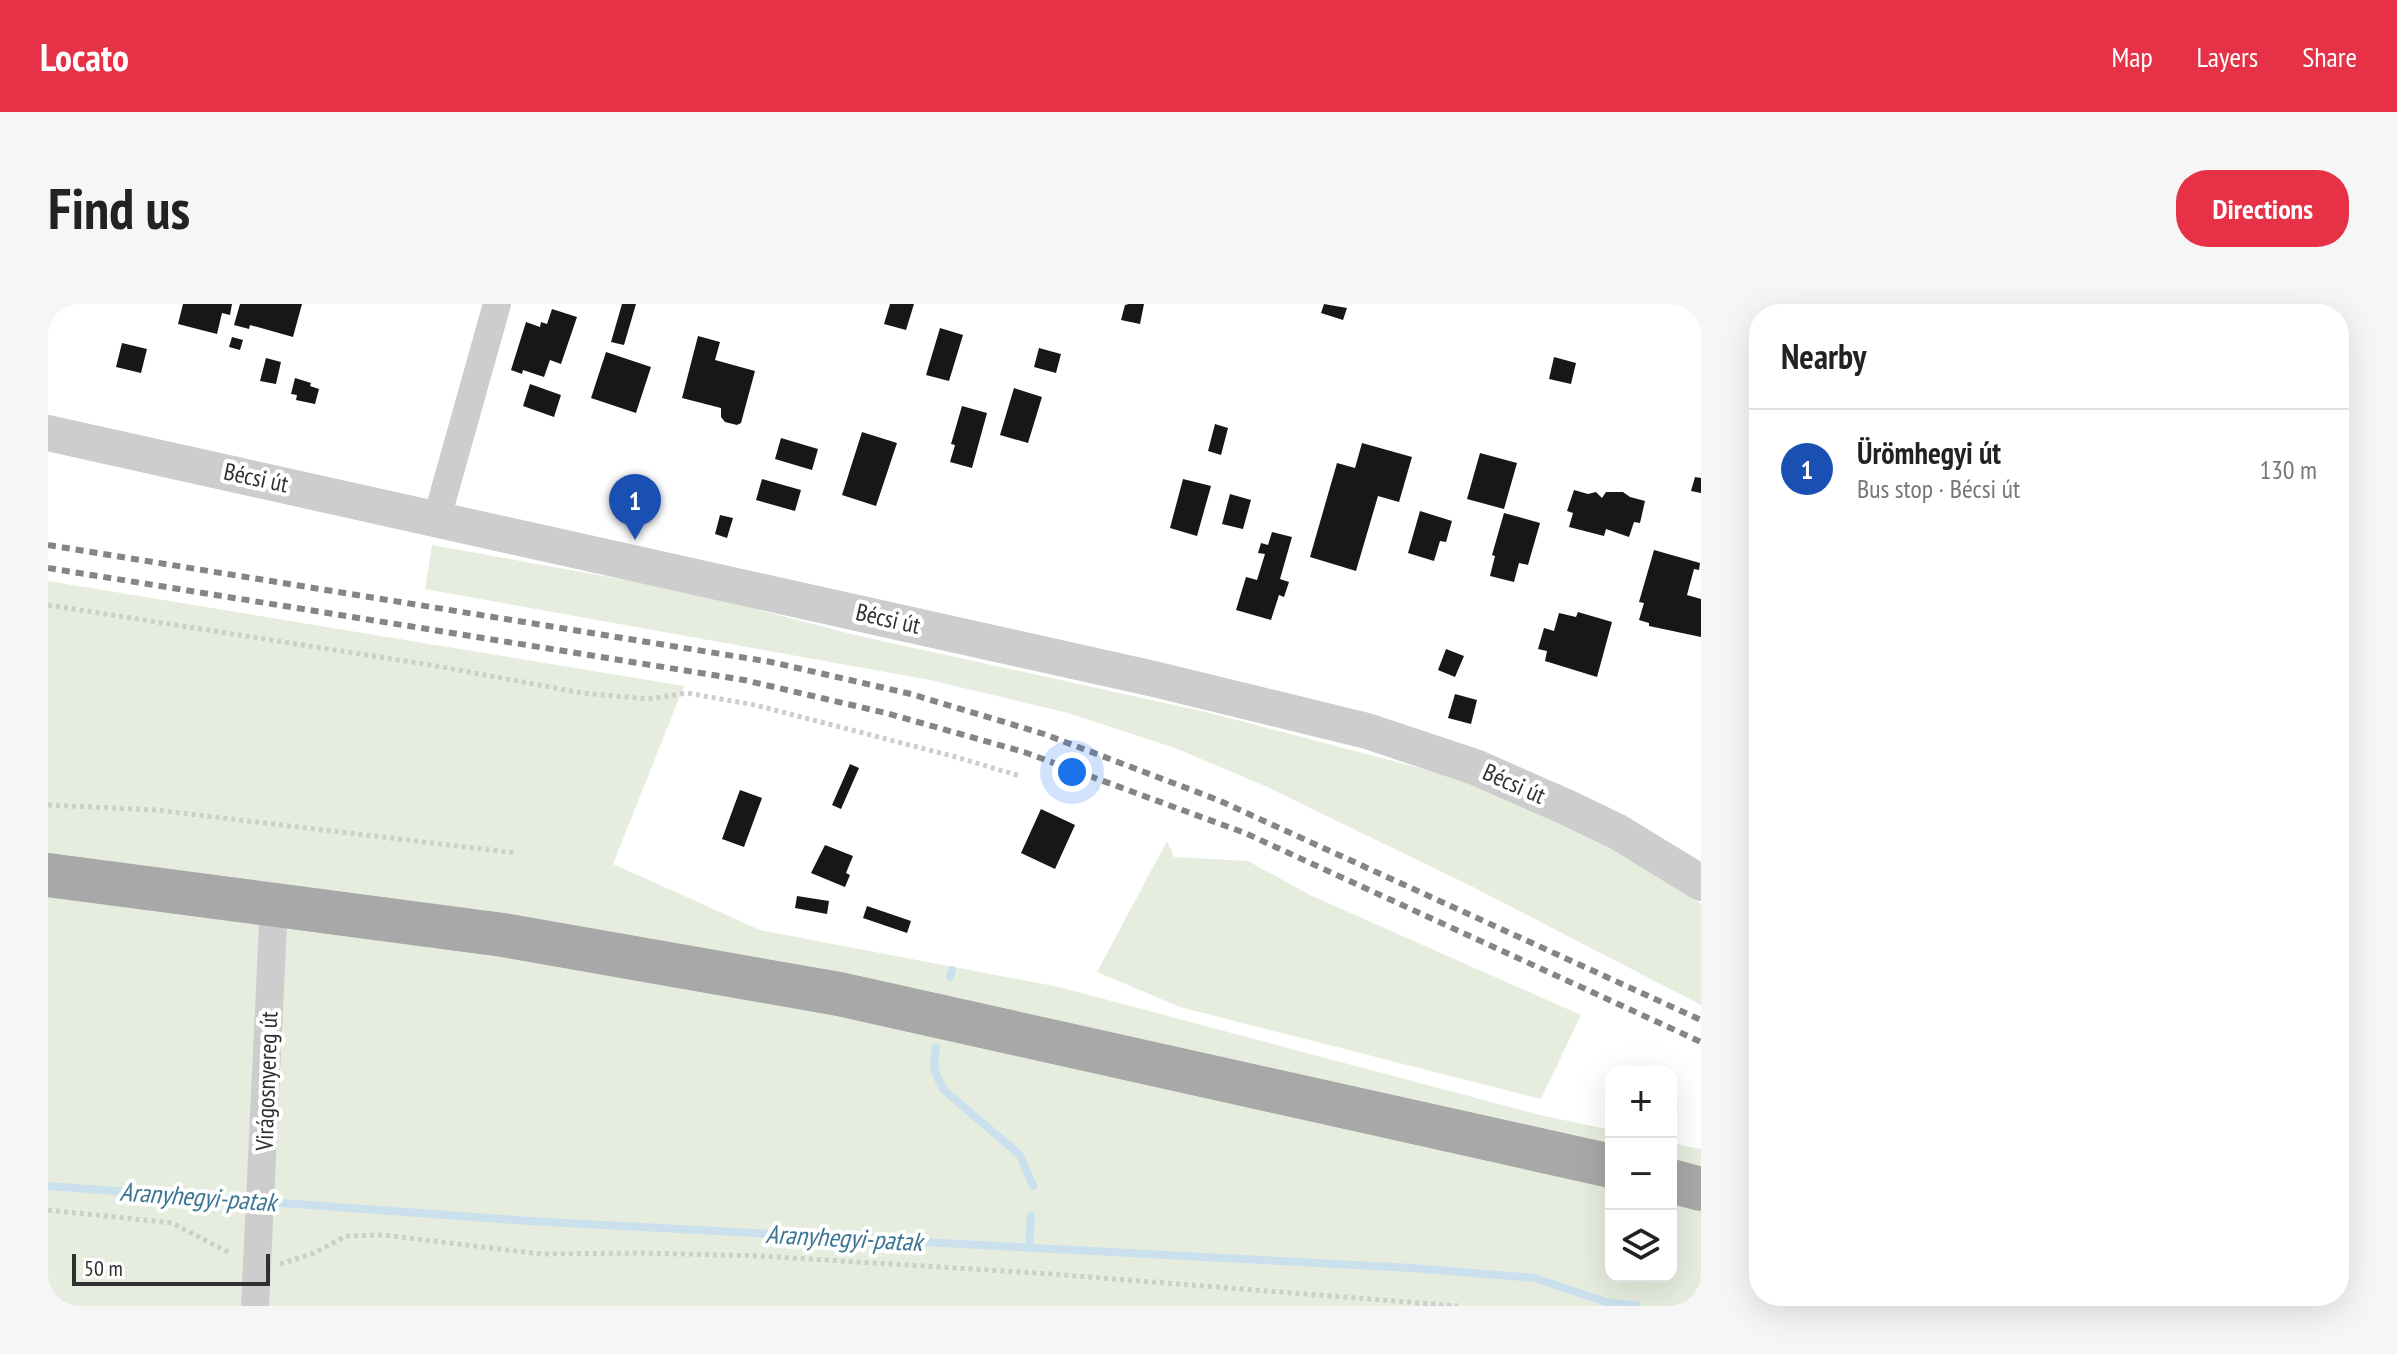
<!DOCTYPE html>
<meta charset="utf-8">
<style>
body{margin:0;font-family:"PT Sans Narrow",sans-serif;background:#f6f6f6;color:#222}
.controls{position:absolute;right:24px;bottom:24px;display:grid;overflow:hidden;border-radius:16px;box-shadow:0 8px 32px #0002}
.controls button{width:72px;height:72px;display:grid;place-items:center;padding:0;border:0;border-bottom:2px solid #e0e0e0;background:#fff;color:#222;font:40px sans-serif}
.scale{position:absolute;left:24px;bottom:20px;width:198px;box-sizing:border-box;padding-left:8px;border:4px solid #303030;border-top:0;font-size:22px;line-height:28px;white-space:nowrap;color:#303030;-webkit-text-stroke:6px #fff;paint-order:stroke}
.you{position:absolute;left:1024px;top:468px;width:28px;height:28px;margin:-20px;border:6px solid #fff;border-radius:50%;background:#1a73e8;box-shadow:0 0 0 12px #1a73e833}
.badge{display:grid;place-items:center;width:52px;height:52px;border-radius:50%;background:#e73146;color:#fff;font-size:26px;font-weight:700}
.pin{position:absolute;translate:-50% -66px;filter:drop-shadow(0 2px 4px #0008)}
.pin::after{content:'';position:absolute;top:42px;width:28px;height:24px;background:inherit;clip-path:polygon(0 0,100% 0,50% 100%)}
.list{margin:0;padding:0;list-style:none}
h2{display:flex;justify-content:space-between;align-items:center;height:104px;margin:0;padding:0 32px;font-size:34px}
h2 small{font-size:26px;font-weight:400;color:#767676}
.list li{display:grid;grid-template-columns:52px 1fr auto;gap:24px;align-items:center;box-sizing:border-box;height:120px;padding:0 32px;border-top:2px solid #e0e0e0}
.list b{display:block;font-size:30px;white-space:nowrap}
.list p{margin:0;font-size:26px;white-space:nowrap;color:#767676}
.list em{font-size:26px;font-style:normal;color:#767676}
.icon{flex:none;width:44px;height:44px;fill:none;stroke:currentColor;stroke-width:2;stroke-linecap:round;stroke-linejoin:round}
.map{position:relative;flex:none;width:1653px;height:1002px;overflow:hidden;border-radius:32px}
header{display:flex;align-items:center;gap:48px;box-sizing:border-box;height:112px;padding:0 40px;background:#e73146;color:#fff}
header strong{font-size:38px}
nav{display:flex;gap:44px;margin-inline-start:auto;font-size:28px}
.intro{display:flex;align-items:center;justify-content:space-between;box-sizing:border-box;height:192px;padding:0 48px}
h1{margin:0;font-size:56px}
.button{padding:20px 36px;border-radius:32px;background:#e73146;color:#fff;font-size:28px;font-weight:700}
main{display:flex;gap:48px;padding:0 48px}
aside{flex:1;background:#fff;border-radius:32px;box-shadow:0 8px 32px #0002}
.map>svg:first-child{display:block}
.green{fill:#e6edde}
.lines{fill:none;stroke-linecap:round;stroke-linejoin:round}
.stream{stroke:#cae0ed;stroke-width:8}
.building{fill:#171717}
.path{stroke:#cdcdcd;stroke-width:5;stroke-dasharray:4 4;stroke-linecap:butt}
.minor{stroke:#cdcdcd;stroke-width:28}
.tertiary{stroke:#cdcdcd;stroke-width:36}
.primary{stroke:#a8a8a8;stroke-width:44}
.rail{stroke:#858585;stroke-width:6;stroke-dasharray:8 6;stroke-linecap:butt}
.labels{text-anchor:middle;stroke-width:8;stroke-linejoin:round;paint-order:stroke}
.street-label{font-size:24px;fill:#303030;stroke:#fff}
.water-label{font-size:26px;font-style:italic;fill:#3c7593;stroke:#fff}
</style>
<header>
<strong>Locato</strong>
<nav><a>Map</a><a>Layers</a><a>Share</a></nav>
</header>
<div class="intro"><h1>Find us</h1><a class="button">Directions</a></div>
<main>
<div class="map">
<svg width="1653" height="1002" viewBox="0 0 1653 1002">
<rect width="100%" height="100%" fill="#fff"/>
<!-- green -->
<path class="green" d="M384,241L639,287L807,331L1158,408L1437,481L1538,529L1653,600V701L1425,583L1217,482L1127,444L1020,409L882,376L377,285Z
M0,277L636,382L565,560L712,626L1011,683L1492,811L1563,826V972H1623V839L1653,845V1002H0Z
M1119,537L1126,553L1200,557L1264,592L1533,711L1493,795L1132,703L1049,668Z"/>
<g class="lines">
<!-- stream -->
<path class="stream" d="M902,673L904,666
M888,744C884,762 887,772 897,787L972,851L985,882
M0,882L481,917L1363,964L1487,974L1558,998L1589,1002
M981,943L983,912"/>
</g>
<!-- building -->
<path class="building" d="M135,0H184L182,11L174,9L169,30L130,20Z
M192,0H254L245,33L202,21L201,25L186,21Z
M574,0H588L576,41L563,38Z
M842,0H866L858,26L836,20Z
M1081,0H1096L1092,20L1073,16L1077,1Z
M1276,0L1299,4L1295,16L1273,9Z
M504,5L529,13L513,60L502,56L496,73L475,66L474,70L463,66L478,18L492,23L493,18L499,20Z
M892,24L915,31L901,77L878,71Z
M650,32L672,38L667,56L707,67L693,119L689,121L677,118L673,113V104L634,94Z
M184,33L195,36L192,46L181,43Z
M74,39L99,45L93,69L68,63Z
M991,44L1013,50L1008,69L986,63Z
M558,48L603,63L588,109L543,94Z
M1506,53L1528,59L1523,80L1501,75Z
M218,54L233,58L228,80L212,77Z
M247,74L263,79L262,82L271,85L267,100L248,96L249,91L243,90Z
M482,80L513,91L506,113L475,102Z
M966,84L994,93L980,139L952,131Z
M914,102L939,109L924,164L902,158L907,141L903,140Z
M1167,120L1180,124L1173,151L1160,147Z
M814,128L849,139L828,202L794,191Z
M733,134L770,145L764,166L727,155Z
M1314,139L1364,153L1351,198L1330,192L1308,267L1262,253L1289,159L1307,164Z
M1432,149L1469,159L1456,205L1419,195Z
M1647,173L1653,174V189L1643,187Z
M714,175L753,186L747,207L708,196Z
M1135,175L1163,182L1149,232L1122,224Z
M1526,186L1540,190L1548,188L1554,194L1558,188H1575L1582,193L1597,197L1592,219L1586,218L1581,233L1558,225L1556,232L1521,223L1525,209L1519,207Z
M1182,190L1203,196L1195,225L1174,220Z
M1372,207L1404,217L1398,238L1392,237L1386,257L1360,249Z
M1456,209L1492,219L1480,261L1471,259L1466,278L1442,272L1447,252L1444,251Z
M672,211L685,214L679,234L667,230Z
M1224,228L1244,233L1232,275L1241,278L1236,293L1231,291L1223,316L1188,306L1198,273L1209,276L1217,250L1210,249L1213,239L1220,241Z
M1606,246L1652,259L1651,266L1646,265L1639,291L1653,295V333L1601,322V319L1591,316L1596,299L1591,298Z
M1530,308L1564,318L1549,373L1497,357L1499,347L1490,345L1496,324L1506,327L1511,309L1528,313Z
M1398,345L1416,352L1407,373L1390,366Z
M1407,390L1429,396L1423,420L1400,414Z
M802,460L811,464L793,505L784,501Z
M692,486L714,494L696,543L674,535Z
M993,505L1027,521L1007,565L973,549Z
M777,541L805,552L798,569L802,571L797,583L763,569Z
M749,592L781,597L779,610L747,604Z
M819,602L863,617L859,629L815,614Z"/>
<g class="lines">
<!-- path -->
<path class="path" d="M0,301L389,362L534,389L600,395L639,389L707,401L908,453L972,472
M0,501L108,506L468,549
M0,906L124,919L182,949
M232,960L266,949L298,932L335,931L493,950L594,949L712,952L990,969L1410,1002"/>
<!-- minor -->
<path class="minor" d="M389,214L449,0
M207,1002L226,599"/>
<!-- tertiary -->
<path class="tertiary" d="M0,129L1106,375L1319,427L1427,463L1518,503L1570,528L1653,579"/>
<!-- primary -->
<path class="primary" d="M0,571L455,631L791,690L1563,862
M1623,877L1653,885"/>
<!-- rail -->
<path class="rail" d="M0,241L723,358L863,390L996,430L1170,496L1653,716
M0,264L696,376L838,409L976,448L1197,529L1653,738"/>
</g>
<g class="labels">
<!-- street labels -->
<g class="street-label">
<text transform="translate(208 174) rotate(12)" y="8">Bécsi út</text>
<text transform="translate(840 315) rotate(13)" y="8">Bécsi út</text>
<text transform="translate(1466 480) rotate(24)" y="8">Bécsi út</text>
<text transform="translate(219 777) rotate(-88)" y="8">Virágosnyereg út</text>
</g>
<!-- water labels -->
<g class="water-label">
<text transform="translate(150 893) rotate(4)" y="9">Aranyhegyi-patak</text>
<text transform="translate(796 934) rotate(3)" y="9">Aranyhegyi-patak</text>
</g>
</g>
</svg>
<div class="controls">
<button>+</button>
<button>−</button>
<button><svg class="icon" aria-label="layers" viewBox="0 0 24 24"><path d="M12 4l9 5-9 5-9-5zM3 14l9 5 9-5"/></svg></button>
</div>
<div class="scale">50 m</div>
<div class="you"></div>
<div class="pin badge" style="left:587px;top:236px;background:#1a4fb4">1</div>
</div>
<aside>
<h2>Nearby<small></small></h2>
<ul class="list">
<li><span class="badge" style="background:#1a4fb4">1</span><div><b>Ürömhegyi út</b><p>Bus stop · Bécsi út</p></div><em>130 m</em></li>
</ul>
</aside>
</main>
